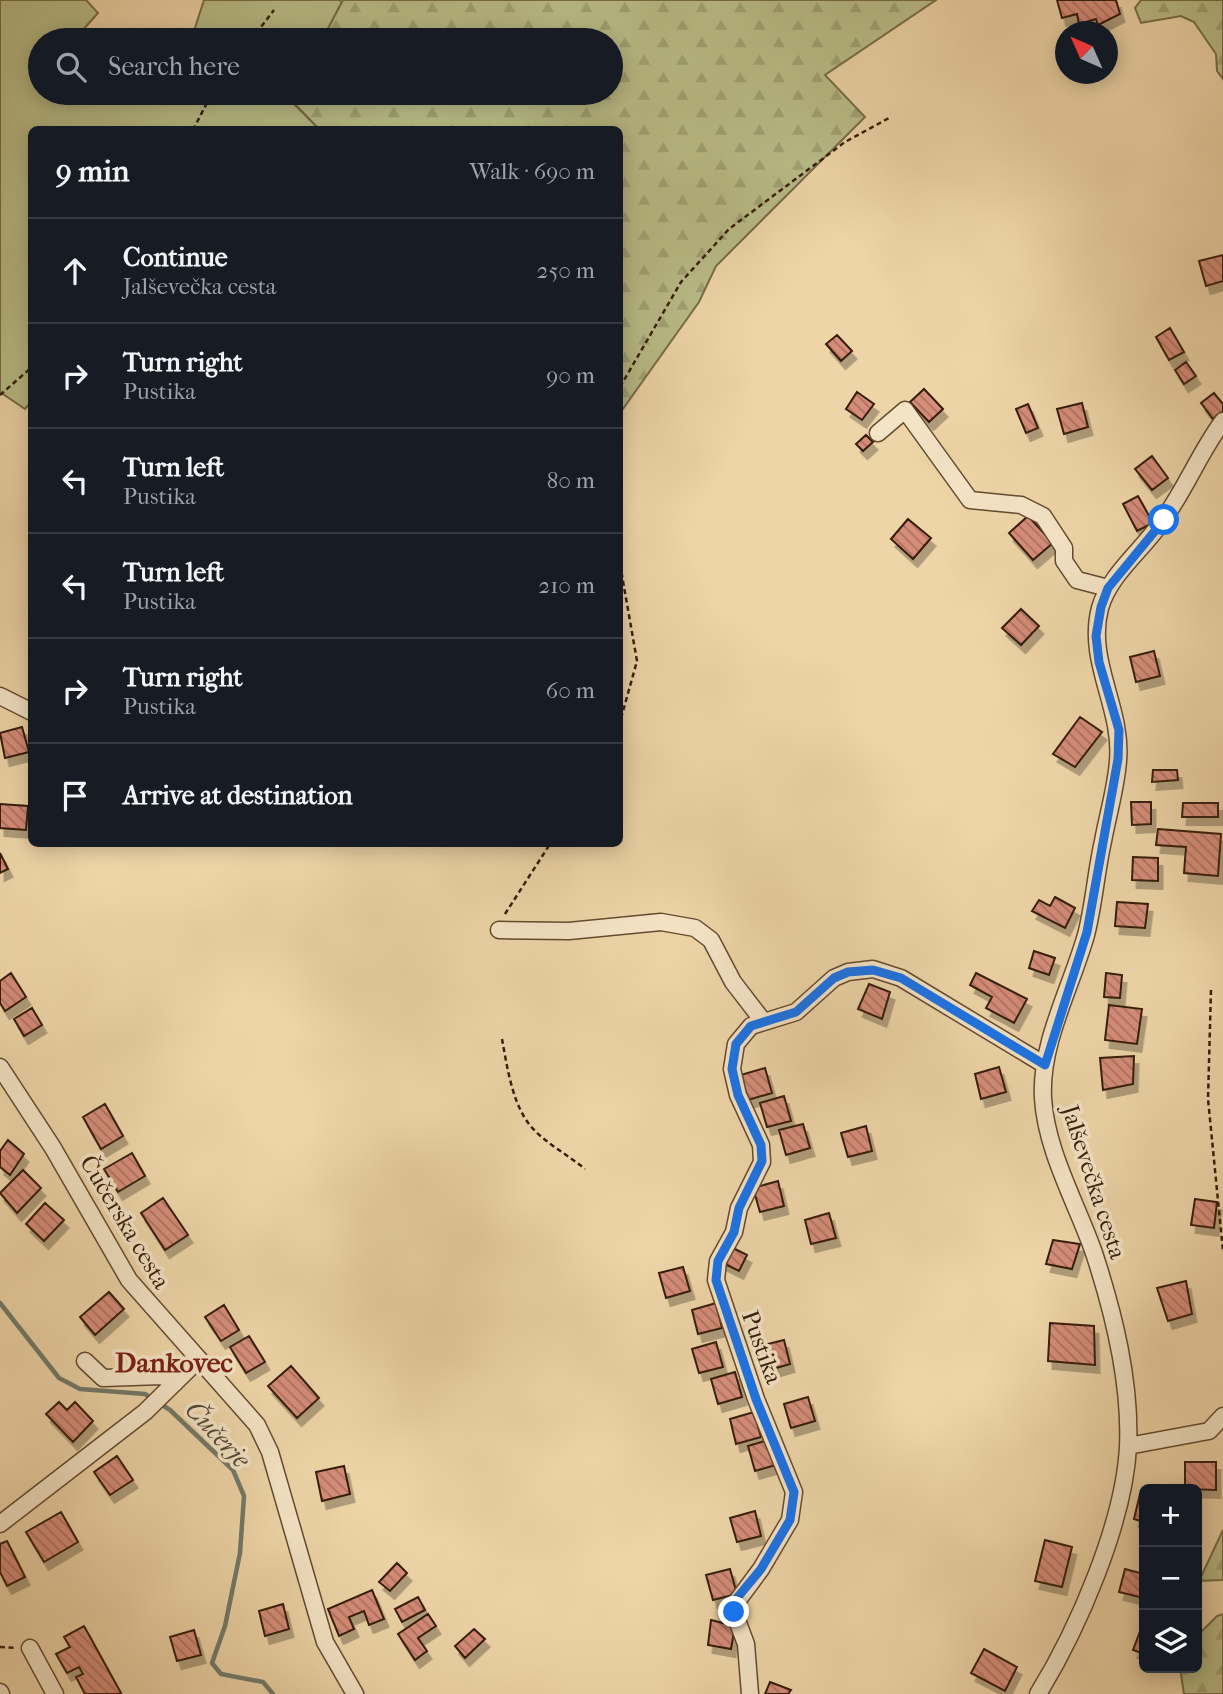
<!DOCTYPE html>
<meta charset="utf-8">
<style>
body{margin:0;font-family:"IM FELL French Canon",serif;background:#20242c;color:#f1f3f6}
.controls{position:absolute;right:21px;bottom:21px;display:grid;overflow:hidden;border-radius:10px;box-shadow:0 4px 18px #0003}
.controls button{width:63px;height:63px;display:grid;place-items:center;padding:0;border:0;border-bottom:2px solid #363941;background:#171b24;color:#f1f3f6;font:35px sans-serif}
.compass{position:absolute;left:1055px;top:21px;width:63px;height:63px;border-radius:50%;background:#171b24;box-shadow:0 4px 18px #0003;rotate:315deg}
.stop{position:absolute;width:21px;height:21px;margin:-16px;border:5px solid #1a73e8;border-radius:50%;background:#fff}
.stop.end{background:#1a73e8;border-color:#fff;box-shadow:0 2px 7px #0008}
.list{margin:0;padding:0;list-style:none}
h2{display:flex;justify-content:space-between;align-items:center;height:91px;margin:0;padding:0 28px;font-size:30px}
h2 small{font-size:23px;font-weight:400;color:#9ea1a6}
.list li{display:grid;grid-template-columns:46px 1fr auto;gap:21px;align-items:center;box-sizing:border-box;height:105px;padding:0 28px;border-top:2px solid #363941}
.list b{display:block;font-size:26px;white-space:nowrap}
.list p{margin:0;font-size:23px;white-space:nowrap;color:#9ea1a6}
.list em{font-size:23px;font-style:normal;color:#9ea1a6}
.icon{flex:none;width:38px;height:38px;fill:none;stroke:currentColor;stroke-width:2;stroke-linecap:round;stroke-linejoin:round}
.map{position:relative;flex:none;width:1223px;height:1694px;overflow:hidden}
.search{position:absolute;background:#171b24;box-shadow:0 4px 18px #0003;left:28px;top:28px;width:595px;height:77px;display:flex;align-items:center;gap:18px;box-sizing:border-box;padding:0 24px;border-radius:38px;color:#9ea1a6;font-size:26px}
.panel{position:absolute;background:#171b24;box-shadow:0 4px 18px #0003;left:28px;top:126px;width:595px;height:721px;border-radius:10px}
.map>svg:first-child{display:block}
.grass{fill:#b9bd88;stroke:#786c48;stroke-width:2}
.forest{fill:url(#forest-firs);stroke:#786c48;stroke-width:2}
.lines{fill:none;stroke-linecap:round;stroke-linejoin:round}
.stream{stroke:#727a6b;stroke-width:4.5}
.building{fill:url(#building-back-hatch);stroke:#361c08;stroke-width:2;filter:url(#shadow)}
.minor-casing{stroke:#644a30;stroke-width:19}
.path{stroke:#361c08;stroke-width:2.5;stroke-dasharray:5 3.5;stroke-linecap:butt}
.minor{stroke:#f4e4c6;stroke-width:16}
.route{stroke:#1a73e8;stroke-width:9}
.labels{text-anchor:middle;stroke-width:7;stroke-linejoin:round;paint-order:stroke}
.street-label{font-size:24px;fill:#361c08;stroke:#f4e4c6}
.water-label{font-size:26px;font-style:italic;fill:#544b3a;stroke:#f4e4c6}
.quarter-label{font-size:28px;font-weight:bold;fill:#7a1f14;stroke:#f4e4c6}
</style>
<div class="map">
<svg width="1223" height="1694" viewBox="0 0 1223 1694">
<defs>
<pattern id="forest-firs" width="22" height="20" patternUnits="userSpaceOnUse" patternTransform="scale(1.75)"><rect width="22" height="20" fill="#b9bd88"/><path d="M5 1l3.5 6h-7zM16 11l3.5 6h-7z" fill="#a0a274"/></pattern>
<pattern id="building-back-hatch" width="6" height="6" patternUnits="userSpaceOnUse" patternTransform="scale(1.75)"><rect width="6" height="6" fill="#d68d7a"/><path d="M-1 5l2 2M0 0l6 6M5-1l2 2" fill="none" stroke="#ae7262"/></pattern>
<filter id="shadow"><feDropShadow dx="4.5" dy="8" stdDeviation="0" flood-color="#0004"/></filter>
</defs>
<rect width="100%" height="100%" fill="#eed5a8"/>
<filter id="stains"><feTurbulence type="fractalNoise" baseFrequency=".00286" numOctaves="4"/><feColorMatrix values="0 0 0 0 .2 0 0 0 0 .09 0 0 0 0 .02 0 0 0 .5 -.17"/></filter>
<radialGradient id="worn" r=".72"><stop offset=".6" stop-color="#630" stop-opacity="0"/><stop offset="1" stop-color="#630" stop-opacity=".3"/></radialGradient>
<!-- grass -->
<path class="grass" d="M0,0H86L98,13L74,40H40V93H296L292,102L319,129L32,130V401L25,409L0,392Z
M204,0H339L342,2L322,40H191Z"/>
<!-- forest -->
<path class="forest" d="M343,0H936L825,75L865,117L716,266L699,302L620,413V130L319,129L292,101L296,93H611V40H322Z
M1141,0H1223V79L1217,71L1216,54L1194,22L1181,16L1141,23L1135,8Z
M1223,1530V1580L1199,1581Z
M1223,1614V1694H1184L1180,1668H1197V1636L1217,1616Z"/>
<g class="lines">
<!-- stream -->
<path class="stream" d="M0,1303L59,1378L80,1389L145,1394L170,1410L233,1470L244,1496L240,1553L225,1626L212,1663L221,1674L263,1682L273,1694"/>
</g>
<!-- building -->
<path class="building" d="M1057,0H1116L1120,14L1098,25L1096,19L1079,24L1077,14L1062,18Z
M1223,255V281L1206,286L1199,261Z
M1170,328L1184,352L1169,360L1156,337Z
M837,335L852,351L841,361L826,344Z
M1186,362L1196,376L1184,384L1175,370Z
M924,389L943,409L929,422L910,402Z
M857,392L874,404L862,420L846,409Z
M1214,393L1223,404V411L1213,419L1201,403Z
M1082,403L1088,427L1064,434L1057,409Z
M1028,404L1038,428L1026,433L1016,409Z
M866,435L873,442L863,451L856,444Z
M1152,456L1168,478L1152,490L1135,469Z
M1138,496L1153,523L1137,531L1123,504Z
M1028,516L1053,543L1033,560L1009,533Z
M908,519L931,538L913,559L891,539Z
M1021,609L1039,626L1021,645L1002,628Z
M1154,651L1160,676L1136,682L1130,657Z
M1080,717L1102,732L1075,767L1053,754Z
M22,727L29,752L5,758L0,733Z
M1153,770H1177L1178,780L1152,782Z
M1131,802H1151V824L1132,825Z
M1183,803H1218V817H1182Z
M0,804L28,806L26,830L0,828Z
M1158,829L1221,834L1218,876L1184,873L1186,847L1156,845Z
M0,853L8,869L0,873Z
M1133,857L1158,858V881L1132,880Z
M1055,897L1075,908L1065,928L1032,911L1039,900L1050,906Z
M1117,902L1148,904L1145,928L1115,926Z
M1034,951L1055,958L1049,975L1029,968Z
M11,973L26,997L5,1011L0,1003V981Z
M976,973L1027,999L1014,1023L986,1008L992,997L970,985Z
M1106,973L1122,975L1120,998L1104,997Z
M869,984L890,992L882,1019L858,1009Z
M1109,1005L1142,1009L1137,1044L1105,1040Z
M32,1008L42,1025L24,1036L14,1019Z
M1134,1056L1133,1084L1103,1090L1100,1058Z
M999,1067L1006,1092L981,1099L975,1074Z
M765,1068L772,1093L748,1100L741,1075Z
M784,1096L791,1121L767,1127L760,1103Z
M105,1104L123,1136L101,1149L83,1117Z
M803,1124L810,1148L786,1155L779,1130Z
M866,1126L872,1151L848,1157L841,1133Z
M8,1140L24,1154L10,1175L0,1167V1151Z
M132,1153L145,1176L118,1192L104,1169Z
M23,1170L41,1188L17,1213L0,1193Z
M778,1181L784,1206L760,1212L753,1188Z
M163,1198L188,1235L165,1250L141,1213Z
M1195,1199L1217,1202L1214,1228L1191,1225Z
M45,1203L64,1220L44,1241L26,1224Z
M829,1213L836,1238L811,1244L805,1220Z
M1053,1240L1080,1244L1072,1269L1046,1264Z
M729,1246L747,1255L739,1271L721,1262Z
M683,1267L690,1291L666,1298L659,1273Z
M1186,1281L1192,1314L1168,1321L1157,1288Z
M109,1292L124,1309L95,1335L80,1317Z
M716,1303L722,1328L698,1334L692,1310Z
M224,1305L239,1330L221,1341L205,1317Z
M1050,1323L1094,1326L1095,1365L1048,1361Z
M249,1336L265,1362L246,1373L230,1347Z
M784,1340L790,1364L766,1371L760,1346Z
M716,1342L723,1367L699,1373L692,1349Z
M291,1366L319,1398L297,1418L268,1386Z
M735,1372L742,1397L718,1404L711,1379Z
M808,1397L815,1421L791,1428L784,1404Z
M59,1402L67,1410L75,1402L93,1421L73,1442L46,1414Z
M754,1412L761,1437L736,1444L730,1419Z
M772,1439L779,1464L755,1471L748,1446Z
M117,1456L133,1480L110,1495L94,1472Z
M1185,1462H1216V1490L1185,1489Z
M344,1466L350,1494L322,1501L316,1472Z
M1140,1494L1144,1495V1522L1134,1519Z
M755,1511L761,1536L737,1542L730,1518Z
M61,1512L78,1542L44,1562L26,1532Z
M1045,1540L1072,1547L1062,1587L1035,1581Z
M7,1541L25,1577L7,1586L0,1572V1544Z
M397,1563L407,1573L390,1591L379,1582Z
M730,1569L737,1594L713,1600L706,1575Z
M1125,1569L1144,1574V1598L1119,1592Z
M372,1590L384,1619L369,1625L364,1611L349,1617L354,1629L339,1636L328,1609Z
M418,1597L425,1610L402,1622L395,1609Z
M283,1604L289,1629L265,1636L259,1611Z
M428,1614L436,1626L418,1638L427,1651L415,1660L398,1634Z
M711,1620L735,1626L731,1649L708,1645Z
M1144,1621V1654L1133,1650Z
M84,1626L121,1693L119,1694H85L76,1677L83,1674L79,1667L67,1673L56,1654L70,1647L64,1637Z
M474,1629L485,1639L465,1658L455,1646Z
M194,1630L201,1655L177,1661L170,1637Z
M984,1649L1017,1667L1005,1691L971,1673Z
M770,1682L791,1690L788,1694H765Z"/>
<g class="lines">
<!-- minor casing -->
<g class="minor-casing">
<path id="minor" d="M878,433L905,410L970,500L1021,505L1043,516L1064,548V561L1077,580L1108,588
M0,696L32,712
M499,930L569,931L661,922L695,928L711,940L733,982L763,1021
M0,1067L53,1148L129,1280L257,1425L270,1452L325,1642L355,1694
M85,1361L103,1378L162,1376L175,1383
M1128,1446L1209,1431L1223,1416
M0,1524L145,1412L199,1359
M30,1648L55,1694
M0,1692L1,1694
M750,1694L746,1644L734,1612L735,1604L761,1569L790,1520L794,1492L756,1399L716,1280L718,1261L734,1232L739,1208L762,1162L761,1145L738,1095L732,1069L736,1044L751,1026L796,1012L834,978L848,972L873,969L901,978L1045,1065
M1038,1694C1078,1629 1124,1523 1128,1447C1131,1382 1114,1314 1094,1253C1077,1204 1046,1151 1043,1098C1040,1043 1071,988 1086,935C1094,904 1096,872 1103,841C1108,814 1116,788 1118,761C1123,708 1086,661 1100,608C1110,573 1144,549 1163,520C1186,488 1200,452 1223,421"/>
</g>
<!-- path -->
<path class="path" d="M251,40L274,10
M193,130L212,93
M620,387L681,282L729,229L845,142L889,118
M0,395L32,367
M620,564L637,661L620,722
M505,914L550,844
M1211,990L1208,1099L1223,1251
M502,1039C507,1066 512,1102 529,1124C543,1142 567,1154 585,1169
M0,1647L16,1648"/>
<!-- minor -->
<use href="#minor" class="minor"/>
</g>
<g class="lines">
<!-- route -->
<path class="route" d="M734,1612L737,1598L761,1569L790,1520L794,1492L756,1399L716,1280L718,1261L734,1232L739,1208L762,1161L761,1145L738,1095L732,1069L736,1044L751,1026L796,1012L834,978L848,972L873,970L901,978L1045,1065L1087,932L1118,759L1119,730L1099,662L1096,636L1101,607L1108,588L1164,520"/>
</g>
<g class="labels">
<!-- street labels -->
<g class="street-label">
<text transform="translate(1094 1182) rotate(72)" y="8">Jalševečka cesta</text>
<text transform="translate(125 1222) rotate(59)" y="8">Čučerska cesta</text>
<text transform="translate(762 1347) rotate(70)" y="8">Pustika</text>
</g>
<!-- water labels -->
<g class="water-label">
<text transform="translate(218 1434) rotate(47)" y="9">Čučerje</text>
</g>
<!-- quarter labels -->
<g class="quarter-label">
<text x="174" y="1372">Dankovec</text>
</g>
</g>
<rect width="100%" height="100%" filter="url(#stains)"/>
<rect width="100%" height="100%" fill="url(#worn)"/>
</svg>
<div class="controls">
<button>+</button>
<button>−</button>
<button><svg class="icon" aria-label="layers" viewBox="0 0 24 24"><path d="M12 4l9 5-9 5-9-5zM3 14l9 5 9-5"/></svg></button>
</div>
<svg class="compass" viewBox="-18 -18 36 36"><path d="M0-13l5 13h-10z" fill="#e53935"/><path d="M0 13l5-13h-10z" fill="#9ea1a6"/></svg>
<div class="stop" style="left:1164px;top:520px"></div>
<div class="stop end" style="left:734px;top:1612px"></div>
<div class="search"><svg class="icon" aria-label="search" viewBox="0 0 24 24"><circle cx="10" cy="10" r="6"/><path d="M15 15l6 6"/></svg>Search here</div>
<section class="panel">
<h2>9 min<small>Walk · 690 m</small></h2>
<ul class="list">
<li><svg class="icon" aria-label="ahead" viewBox="0 0 24 24"><path d="M12 20V5M6 11l6-6 6 6"/></svg><div><b>Continue</b><p>Jalševečka cesta</p></div><em>250 m</em></li>
<li><svg class="icon" aria-label="right" viewBox="0 0 24 24"><path d="M7 20v-9h11M14 6l5 5-5 5"/></svg><div><b>Turn right</b><p>Pustika</p></div><em>90 m</em></li>
<li><svg class="icon" aria-label="left" viewBox="0 0 24 24"><path d="M17 20v-9H6M10 6l-5 5 5 5"/></svg><div><b>Turn left</b><p>Pustika</p></div><em>80 m</em></li>
<li><svg class="icon" aria-label="left" viewBox="0 0 24 24"><path d="M17 20v-9H6M10 6l-5 5 5 5"/></svg><div><b>Turn left</b><p>Pustika</p></div><em>210 m</em></li>
<li><svg class="icon" aria-label="right" viewBox="0 0 24 24"><path d="M7 20v-9h11M14 6l5 5-5 5"/></svg><div><b>Turn right</b><p>Pustika</p></div><em>60 m</em></li>
<li><svg class="icon" aria-label="arrive" viewBox="0 0 24 24"><path d="M6 21V4h12l-3 4 3 4H6"/></svg><div><b>Arrive at destination</b></div></li>
</ul>
</section>
</div>
